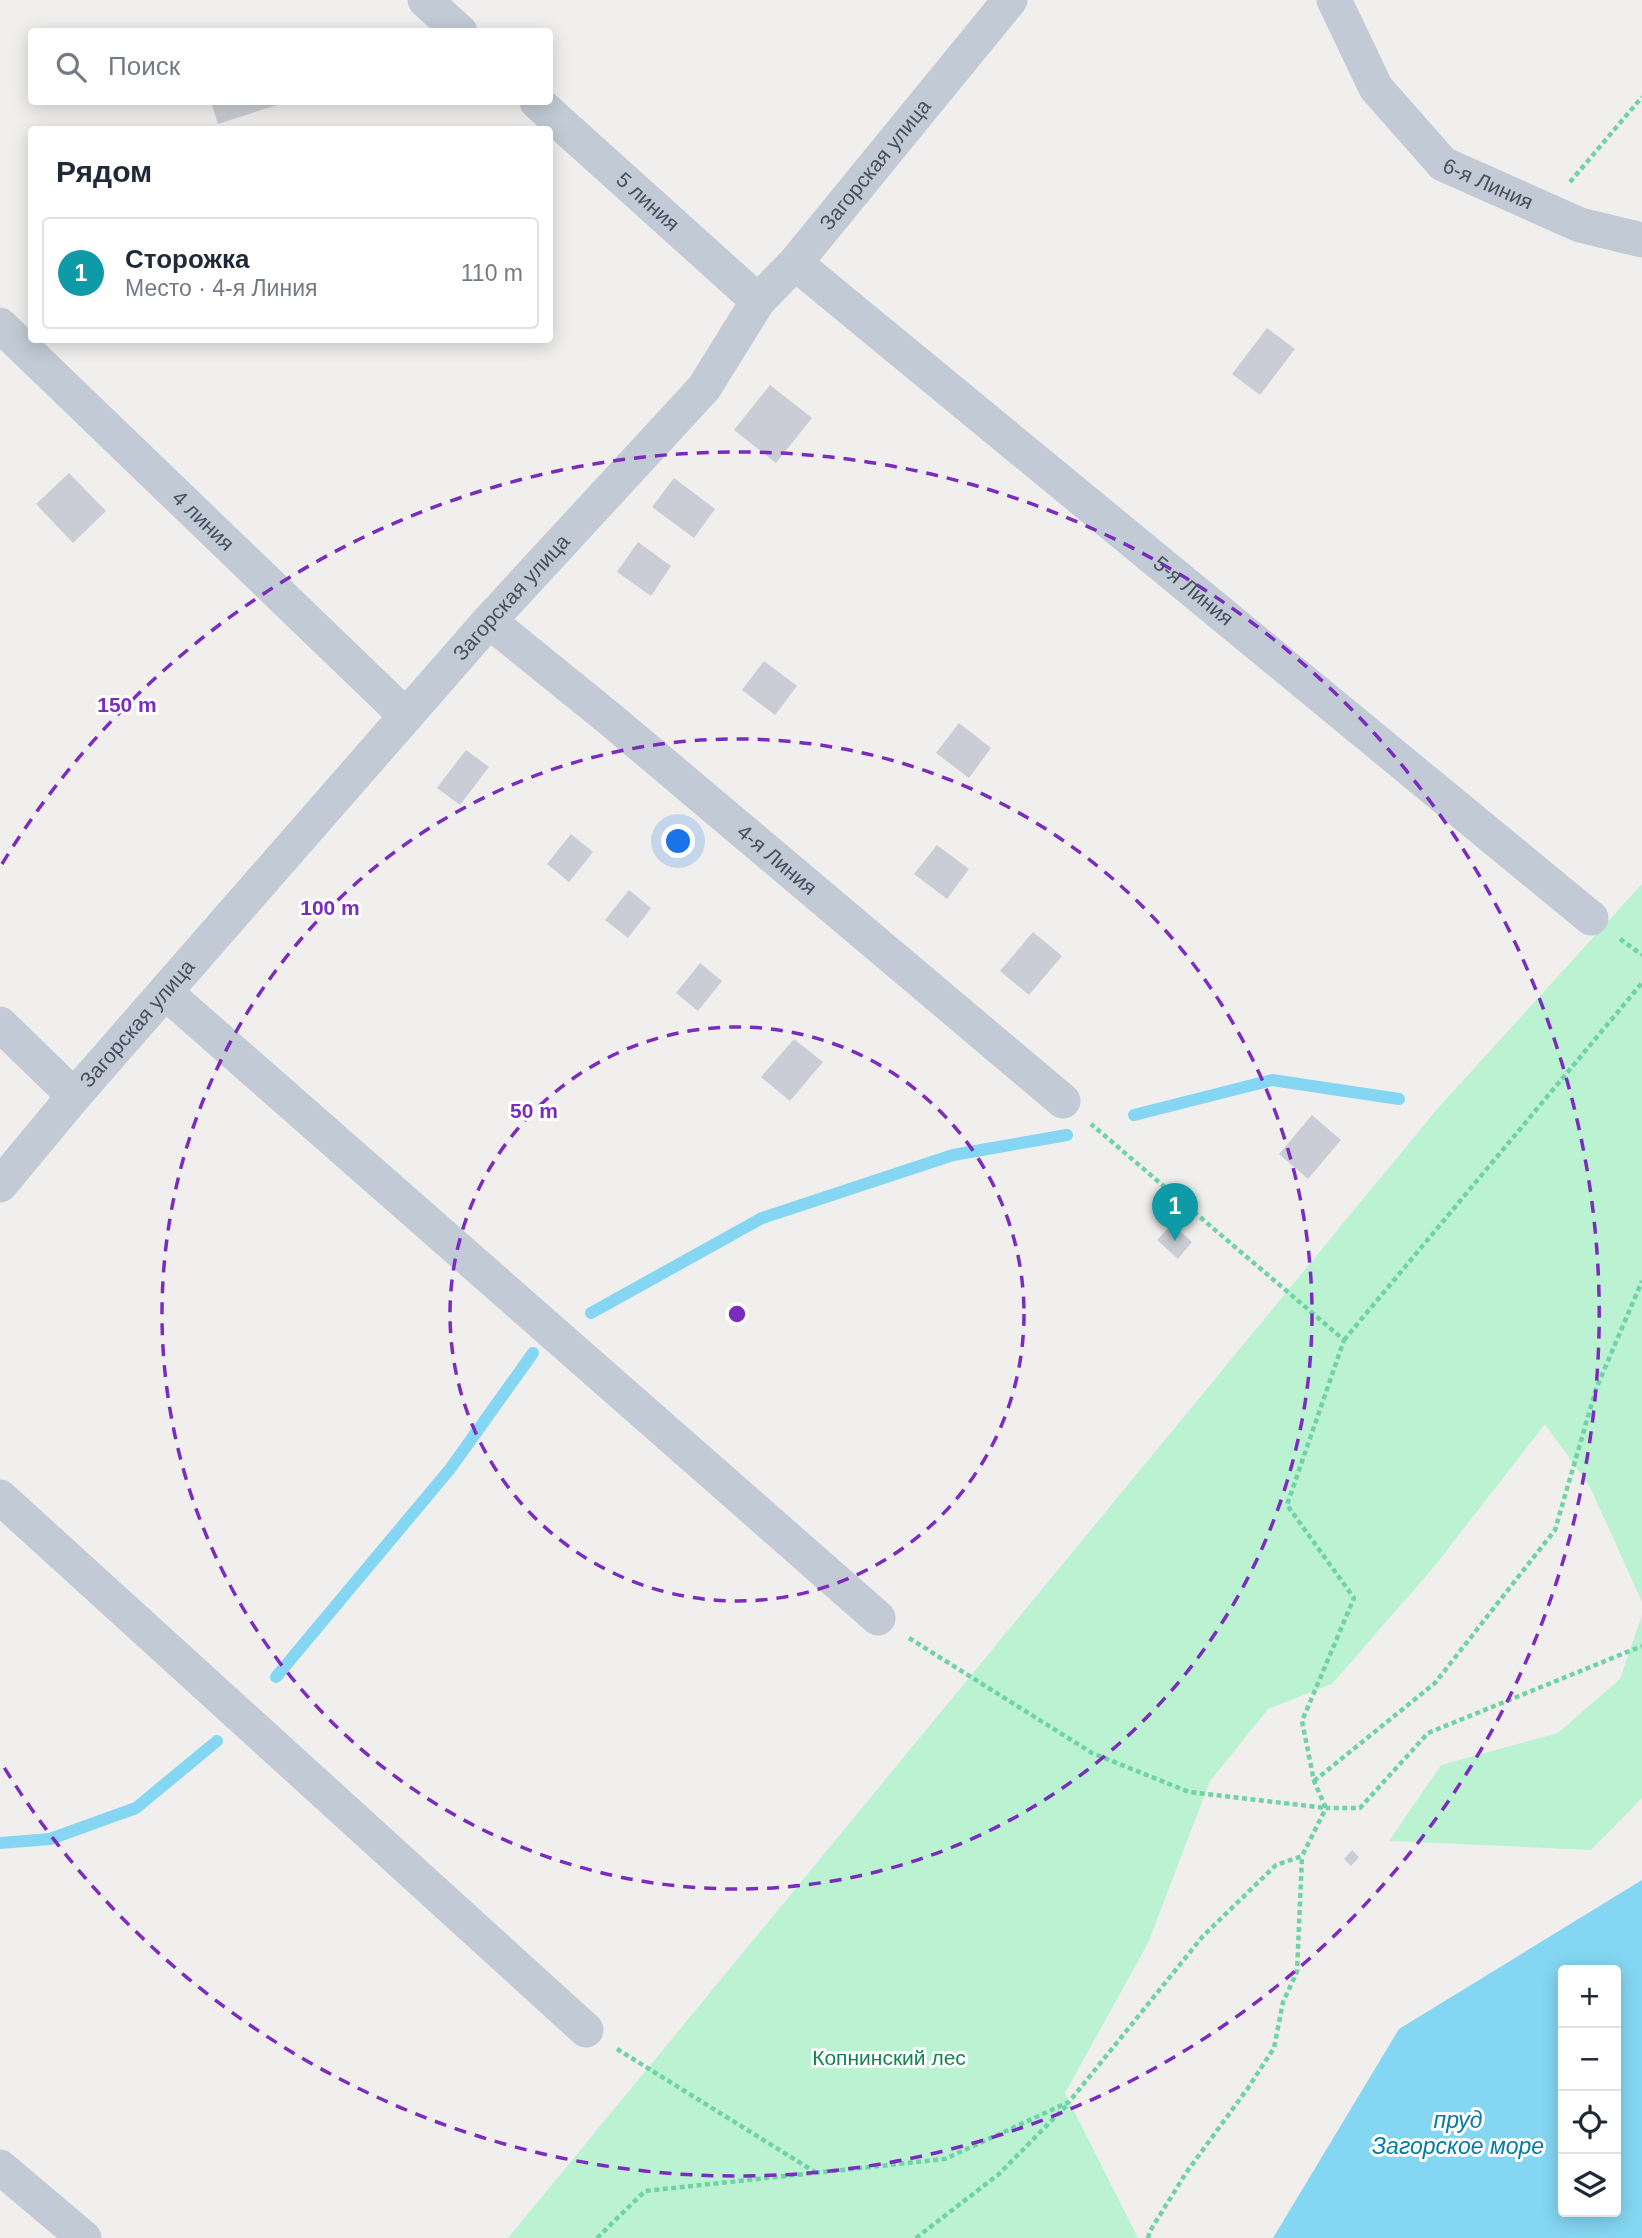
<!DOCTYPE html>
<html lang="ru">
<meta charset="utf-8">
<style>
body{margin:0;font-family:Arial,sans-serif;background:#f6f6f7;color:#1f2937}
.controls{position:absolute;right:21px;bottom:21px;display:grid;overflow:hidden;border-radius:7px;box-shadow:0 4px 18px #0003}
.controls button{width:63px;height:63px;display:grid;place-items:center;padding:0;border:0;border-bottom:2px solid #e0e1e3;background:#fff;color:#1f2937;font:35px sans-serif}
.you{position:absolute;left:679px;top:842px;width:24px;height:24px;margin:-18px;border:5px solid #fff;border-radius:50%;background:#1a73e8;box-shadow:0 0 0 10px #1a73e833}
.badge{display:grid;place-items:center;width:46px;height:46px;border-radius:50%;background:#0f766e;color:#fff;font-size:23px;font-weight:700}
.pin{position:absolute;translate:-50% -58px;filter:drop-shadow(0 2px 4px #0008)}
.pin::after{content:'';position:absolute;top:37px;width:24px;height:21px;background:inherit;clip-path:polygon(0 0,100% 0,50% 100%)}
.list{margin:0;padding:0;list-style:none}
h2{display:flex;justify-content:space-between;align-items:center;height:91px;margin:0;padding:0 28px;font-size:30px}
h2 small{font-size:23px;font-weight:400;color:#747a83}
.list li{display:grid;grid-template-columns:46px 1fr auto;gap:21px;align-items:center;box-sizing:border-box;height:112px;margin:0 14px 14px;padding:0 14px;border:2px solid #e0e1e3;border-radius:7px}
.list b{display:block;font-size:26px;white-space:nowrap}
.list p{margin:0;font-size:23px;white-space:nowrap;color:#747a83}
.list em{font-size:23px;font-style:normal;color:#747a83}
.icon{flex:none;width:38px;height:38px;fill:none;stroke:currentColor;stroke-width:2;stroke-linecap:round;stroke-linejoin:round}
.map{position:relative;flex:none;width:1642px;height:2238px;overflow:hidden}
.search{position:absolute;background:#fff;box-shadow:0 4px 18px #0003;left:28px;top:28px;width:525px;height:77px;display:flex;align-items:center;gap:18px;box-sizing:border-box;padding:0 24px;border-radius:7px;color:#747a83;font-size:26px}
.panel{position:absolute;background:#fff;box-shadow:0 4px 18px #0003;left:28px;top:126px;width:525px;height:217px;border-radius:7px}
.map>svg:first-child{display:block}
.green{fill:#baf2d2}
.water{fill:#84d6f2;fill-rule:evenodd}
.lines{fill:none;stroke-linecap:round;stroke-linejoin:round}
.stream{stroke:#84d6f2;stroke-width:12}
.building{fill:#cacdd5}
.path{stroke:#6fd3a7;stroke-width:4.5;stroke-dasharray:5 3.5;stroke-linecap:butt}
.minor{stroke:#c1cad5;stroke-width:35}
.ring{fill:none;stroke:#7b2cbf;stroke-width:3.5;stroke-dasharray:12 9}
.labels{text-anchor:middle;stroke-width:6;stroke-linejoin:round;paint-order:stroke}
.street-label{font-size:21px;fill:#45515e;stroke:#fff}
.park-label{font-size:21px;fill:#108550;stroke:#fff}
.water-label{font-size:23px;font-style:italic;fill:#047aa4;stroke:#fff}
.centre{fill:#7b2cbf;stroke:#fff;stroke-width:3.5}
.ring-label{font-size:21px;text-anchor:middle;font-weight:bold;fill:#7b2cbf;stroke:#fff;stroke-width:6;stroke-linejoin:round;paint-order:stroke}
</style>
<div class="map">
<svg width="1642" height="2238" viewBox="0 0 1642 2238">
<rect width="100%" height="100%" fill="#f1efee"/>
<!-- green -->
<path class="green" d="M1642,884V1602L1590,1487L1545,1424L1433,1568L1332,1684L1268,1709L1210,1781L1148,1943L1065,2093L1138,2238H508L1438,1108Z
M1642,1615V1798L1591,1850L1389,1841L1441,1765L1558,1733L1620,1679Z"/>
<!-- water -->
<path class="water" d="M1642,1880V2238H1273L1399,2029ZM1563,1970H1616V2212H1563Z"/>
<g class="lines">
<!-- stream -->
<path class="stream" d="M1134,1115L1272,1080L1399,1099
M591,1313L762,1218L953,1155L1067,1135
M276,1677L450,1469L533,1353
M0,1843L50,1839L136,1808L217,1741"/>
</g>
<!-- building -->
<path class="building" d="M211,102H286L218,124Z
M1267,328L1295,349L1260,395L1232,374Z
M770,385L812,418L776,463L734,430Z
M69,473L106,511L73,543L36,504Z
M674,478L715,509L694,538L652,507Z
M638,542L671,566L651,596L617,572Z
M764,661L797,686L775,715L742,690Z
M959,723L991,748L969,778L936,753Z
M466,750L489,767L460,805L437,788Z
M571,834L593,852L569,882L547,864Z
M937,845L969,869L947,899L914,874Z
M629,890L651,908L628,938L605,920Z
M1033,932L1062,956L1029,995L1000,971Z
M700,963L722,981L698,1011L676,993Z
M794,1039L823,1062L790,1101L761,1077Z
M1312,1115L1341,1140L1308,1179L1279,1154Z
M1172,1224L1192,1242L1178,1259L1157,1240Z
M1352,1850L1359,1857L1351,1866L1344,1859Z"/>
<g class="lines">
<!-- path -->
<path class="path" d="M1570,182L1642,97
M1620,939L1642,955
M1344,1340L1642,983
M909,1638L1092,1753L1189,1792L1326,1808L1314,1781L1302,1721L1354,1598L1287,1505L1344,1340L1091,1124
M1314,1781L1435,1683L1555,1530L1596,1389L1642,1281
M617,2049L815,2172
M597,2238L645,2191L945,2159L1069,2102L1203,1936L1276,1865L1302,1856L1326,1808H1360L1428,1733L1642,1646
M916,2238L999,2174L1067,2105
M1148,2238L1150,2231L1186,2173L1248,2088L1274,2048L1283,2002L1297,1972L1302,1856"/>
<!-- minor -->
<g class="minor">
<path d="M425,0L460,32"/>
<path id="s1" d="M1334,0L1376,88L1443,164L1580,225L1642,240"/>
<path id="s2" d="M537,102L758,301"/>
<path id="s3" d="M795,263L1591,918"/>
<path id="s4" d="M0,325L406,716"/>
<path id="s5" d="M489,621L610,719L1063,1101"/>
<path d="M165,992L878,1618"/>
<path d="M0,1024L74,1096"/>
<path id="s6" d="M0,1185L74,1096L489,621L704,388L758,301L795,263L1010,0"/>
<path d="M0,1497L586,2030"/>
<path d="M0,2167L84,2238"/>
</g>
</g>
<!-- distance rings -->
<g class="ring">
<circle cx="737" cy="1314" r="287"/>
<circle cx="737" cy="1314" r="575"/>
<path d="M2 864A862 862 0 1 1 2 1764"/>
</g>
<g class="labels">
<!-- street labels -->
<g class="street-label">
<text dy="7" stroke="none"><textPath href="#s6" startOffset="1346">Загорская улица</textPath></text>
<text dy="7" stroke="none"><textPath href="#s1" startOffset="248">6-я Линия</textPath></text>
<text dy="7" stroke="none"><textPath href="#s2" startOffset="149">5 линия</textPath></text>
<text dy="7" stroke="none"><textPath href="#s4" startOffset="282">4 линия</textPath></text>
<text dy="7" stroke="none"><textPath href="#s3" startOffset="516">5-я Линия</textPath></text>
<text dy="7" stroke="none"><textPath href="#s6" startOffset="779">Загорская улица</textPath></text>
<text dy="7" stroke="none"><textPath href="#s5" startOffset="374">4-я Линия</textPath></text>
<text dy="7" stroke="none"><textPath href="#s6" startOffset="212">Загорская улица</textPath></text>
</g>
<!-- park labels -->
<g class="park-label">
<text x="889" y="2065">Копнинский лес</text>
</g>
<!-- water labels -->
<g class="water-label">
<text x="1458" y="2128">пруд<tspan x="1458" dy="26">Загорское море</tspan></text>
</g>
</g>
<circle cx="737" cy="1314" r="10" class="centre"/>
<g class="ring-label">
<text x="127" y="712">150 m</text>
<text x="330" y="915">100 m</text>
<text x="534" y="1118">50 m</text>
</g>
</svg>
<div class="controls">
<button>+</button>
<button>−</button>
<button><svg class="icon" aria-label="locate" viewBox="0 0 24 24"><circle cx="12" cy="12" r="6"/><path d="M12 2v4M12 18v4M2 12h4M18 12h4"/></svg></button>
<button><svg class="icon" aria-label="layers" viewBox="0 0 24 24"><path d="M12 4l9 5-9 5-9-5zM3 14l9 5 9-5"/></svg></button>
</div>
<div class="you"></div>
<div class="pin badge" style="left:1175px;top:1241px;background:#0f9aa8">1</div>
<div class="search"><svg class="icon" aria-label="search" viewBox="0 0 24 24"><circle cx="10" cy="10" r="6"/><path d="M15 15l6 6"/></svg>Поиск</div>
<section class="panel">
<h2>Рядом<small></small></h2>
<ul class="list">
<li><span class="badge" style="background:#0f9aa8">1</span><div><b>Сторожка</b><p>Место · 4-я Линия</p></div><em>110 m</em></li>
</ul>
</section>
</div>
